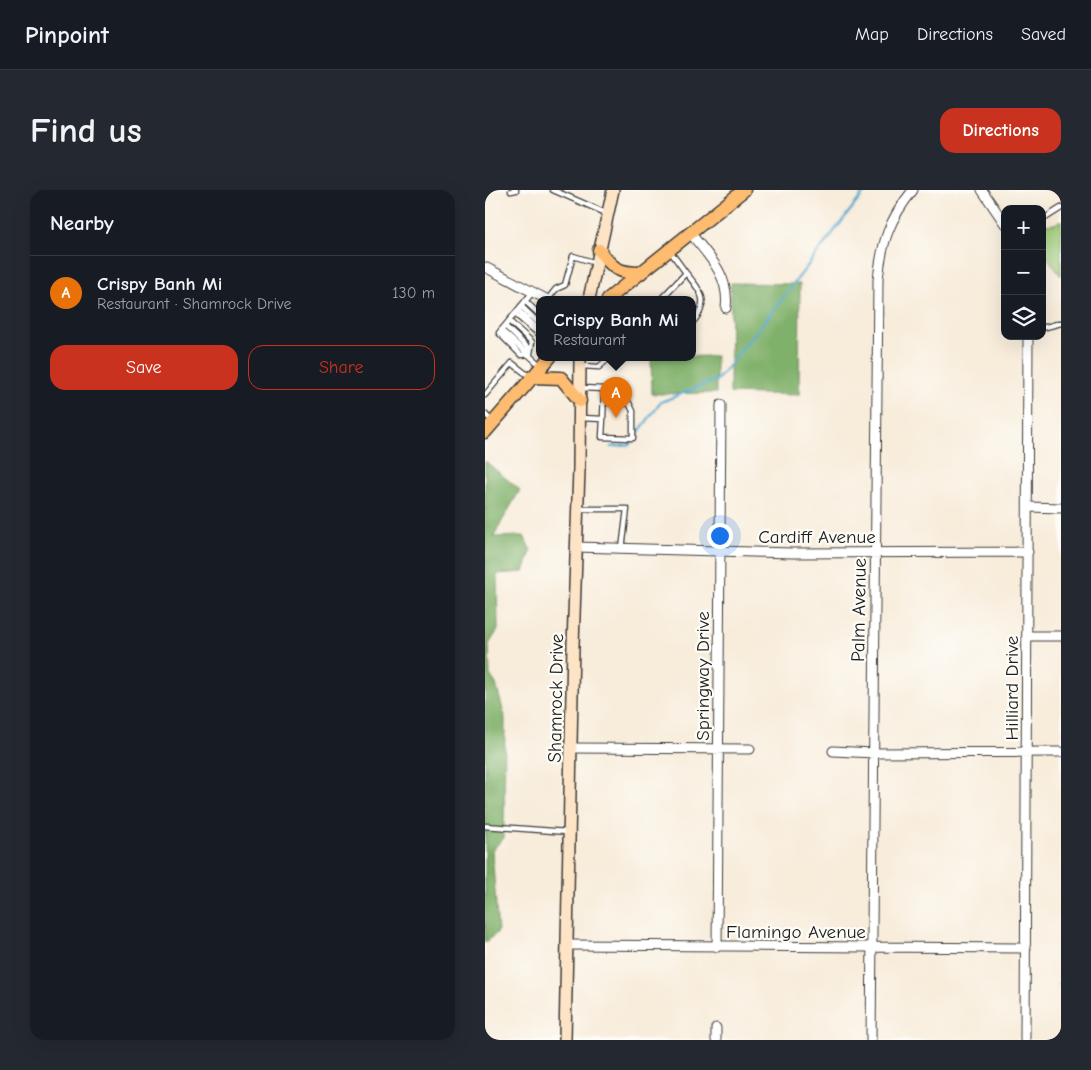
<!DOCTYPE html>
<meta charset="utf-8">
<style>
body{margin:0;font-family:"Comic Neue",sans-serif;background:#242831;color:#f1f3f6}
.controls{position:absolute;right:15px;top:15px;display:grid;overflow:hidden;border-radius:10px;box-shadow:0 5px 20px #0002}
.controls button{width:45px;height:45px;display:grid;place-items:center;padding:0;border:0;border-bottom:1px solid #363941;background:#171b24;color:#f1f3f6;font:25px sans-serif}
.you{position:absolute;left:234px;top:345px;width:18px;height:18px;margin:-12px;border:4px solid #fff;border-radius:50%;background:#1a73e8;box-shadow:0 0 0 8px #1a73e833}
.badge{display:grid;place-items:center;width:32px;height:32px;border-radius:50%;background:#c8321e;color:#fff;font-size:16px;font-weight:700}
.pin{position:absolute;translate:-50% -41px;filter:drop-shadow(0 1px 2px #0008)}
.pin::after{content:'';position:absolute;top:26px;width:18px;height:15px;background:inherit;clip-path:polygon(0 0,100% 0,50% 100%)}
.popup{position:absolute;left:51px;top:106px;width:160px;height:65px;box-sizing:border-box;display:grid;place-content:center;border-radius:10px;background:#171b24;filter:drop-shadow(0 1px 4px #0005);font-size:16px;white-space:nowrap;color:#9ea1a6}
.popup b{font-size:19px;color:#f1f3f6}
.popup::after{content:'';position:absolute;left:50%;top:100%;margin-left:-10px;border:10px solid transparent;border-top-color:#171b24}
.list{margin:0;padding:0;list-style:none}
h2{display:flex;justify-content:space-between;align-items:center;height:65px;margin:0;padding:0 20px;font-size:21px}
h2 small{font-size:16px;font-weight:400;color:#9ea1a6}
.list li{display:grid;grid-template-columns:32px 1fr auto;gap:15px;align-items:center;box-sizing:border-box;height:75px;padding:0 20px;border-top:1px solid #363941}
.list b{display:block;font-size:19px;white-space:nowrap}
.list p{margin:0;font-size:16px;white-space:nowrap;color:#9ea1a6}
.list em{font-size:16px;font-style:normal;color:#9ea1a6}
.actions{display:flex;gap:10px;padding:15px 20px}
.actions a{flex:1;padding:11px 0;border:1px solid #c8321e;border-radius:15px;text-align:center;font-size:18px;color:#c8321e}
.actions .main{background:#c8321e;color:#fff}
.icon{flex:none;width:28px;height:28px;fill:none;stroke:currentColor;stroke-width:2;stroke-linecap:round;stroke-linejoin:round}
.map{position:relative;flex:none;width:576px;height:850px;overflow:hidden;border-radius:15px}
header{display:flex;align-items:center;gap:30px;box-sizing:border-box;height:70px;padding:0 25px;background:#171b24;border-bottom:1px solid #363941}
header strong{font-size:24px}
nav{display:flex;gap:28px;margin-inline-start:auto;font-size:18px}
.intro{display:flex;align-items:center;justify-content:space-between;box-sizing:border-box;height:120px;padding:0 30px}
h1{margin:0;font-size:35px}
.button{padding:12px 22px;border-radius:15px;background:#c8321e;color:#fff;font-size:18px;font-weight:700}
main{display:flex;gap:30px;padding:0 30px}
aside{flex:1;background:#171b24;border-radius:15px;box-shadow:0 5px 20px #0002}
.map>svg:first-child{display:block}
.green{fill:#a1ce7b;stroke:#5e754c}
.forest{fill:#80b16b;stroke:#4e6644}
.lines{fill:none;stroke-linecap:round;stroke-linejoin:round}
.stream{stroke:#51a8ce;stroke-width:2.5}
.lane-casing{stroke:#3d3b38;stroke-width:7}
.street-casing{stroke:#3d3b38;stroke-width:11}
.secondary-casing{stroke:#3d3b38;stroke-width:14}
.primary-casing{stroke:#3d3b38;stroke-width:15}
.lane{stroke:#fff;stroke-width:4.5}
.street{stroke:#fff;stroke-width:9}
.secondary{stroke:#fee4c6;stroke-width:11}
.primary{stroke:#fdbc70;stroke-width:12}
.labels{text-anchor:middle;stroke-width:4.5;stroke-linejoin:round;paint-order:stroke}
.street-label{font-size:19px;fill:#1c1c1c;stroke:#fdfcf7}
</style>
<header>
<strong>Pinpoint</strong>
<nav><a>Map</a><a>Directions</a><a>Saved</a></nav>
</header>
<div class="intro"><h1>Find us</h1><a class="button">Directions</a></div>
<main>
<aside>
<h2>Nearby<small></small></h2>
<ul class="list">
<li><span class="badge" style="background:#e8710a">A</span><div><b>Crispy Banh Mi</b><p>Restaurant · Shamrock Drive</p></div><em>130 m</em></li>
</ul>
<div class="actions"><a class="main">Save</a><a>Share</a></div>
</aside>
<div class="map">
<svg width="576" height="850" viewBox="0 0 576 850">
<rect width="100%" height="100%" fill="#fdfcf7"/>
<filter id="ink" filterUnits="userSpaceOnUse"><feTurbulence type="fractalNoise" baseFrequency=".02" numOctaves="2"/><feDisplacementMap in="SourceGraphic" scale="10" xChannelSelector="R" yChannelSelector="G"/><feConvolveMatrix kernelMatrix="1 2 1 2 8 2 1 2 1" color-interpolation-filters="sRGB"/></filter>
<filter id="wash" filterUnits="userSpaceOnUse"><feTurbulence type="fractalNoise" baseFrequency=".0096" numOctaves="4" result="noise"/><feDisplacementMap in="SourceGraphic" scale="20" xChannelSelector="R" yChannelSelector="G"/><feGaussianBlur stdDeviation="1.12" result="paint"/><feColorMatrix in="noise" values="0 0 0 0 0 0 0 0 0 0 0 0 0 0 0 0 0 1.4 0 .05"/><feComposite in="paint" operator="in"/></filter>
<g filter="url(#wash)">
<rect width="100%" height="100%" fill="#f8ecda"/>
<!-- green -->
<path class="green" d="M576,30V86L557,60V35L570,34Z"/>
<!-- forest -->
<path class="forest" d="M246,93L315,94L314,205L245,203Z
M231,166V203L167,204L166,167Z
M0,271L35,300L8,347L39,346L46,361L39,382L12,384L13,440L4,454L5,485L11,494L20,528L19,648L7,660L13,742L0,753Z"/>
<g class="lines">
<!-- stream -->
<path class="stream" d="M126,257L144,255L176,212L233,189L283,127L381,0
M574,794L576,793"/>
</g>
</g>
<g filter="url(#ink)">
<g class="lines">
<!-- lane casing -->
<g class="lane-casing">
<path id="lane" d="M68,0L121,23
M26,1L31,0
M557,30L576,18
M201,83C216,101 226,112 207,133
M63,109L71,99L80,95L88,66L111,73
M176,109L201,83L185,61
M40,111L55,125
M36,116L55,134
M33,120L55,141
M30,124L55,145
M24,131L47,152L45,164
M20,136L42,157L44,162
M557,138L576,133
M16,140L56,176
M45,164L36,165L14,143L47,103
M96,176L114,177L125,167
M0,205L27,173L45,187
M0,224L8,232
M96,228L118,229L119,199L96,198
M118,229L117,247L148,248V221L144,213L119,212
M93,319H142L137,359
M0,636L82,642"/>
</g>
<!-- street casing -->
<g class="street-casing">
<path id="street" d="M497,0L520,34
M206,44C225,67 245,87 241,118
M0,77L61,109
M543,317L576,318
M91,357L307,363L543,362
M542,446H576
M86,558L265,559
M348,561L389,563L576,562
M82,755L541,758
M232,757L236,215
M231,838V850
M386,850L393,90C397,51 404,30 428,0
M540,850L543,146"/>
</g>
<!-- secondary casing -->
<g class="secondary-casing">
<path id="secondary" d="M104,109L128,0
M80,850L88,455L94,279L95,167"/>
</g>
<!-- primary casing -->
<g class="primary-casing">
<path id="primary" d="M114,60C128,79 133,83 156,83
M123,109L259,0
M46,187L76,188L95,211
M0,242L65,167"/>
</g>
<!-- lane -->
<use href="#lane" class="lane"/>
<!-- street -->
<use href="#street" class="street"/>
<!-- secondary -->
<use href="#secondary" class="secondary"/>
<!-- primary -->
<use href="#primary" class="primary"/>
</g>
</g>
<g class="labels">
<!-- street labels -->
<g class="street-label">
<text x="332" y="353">Cardiff Avenue</text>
<text transform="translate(373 420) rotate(-89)" y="7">Palm Avenue</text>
<text transform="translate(217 486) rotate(-90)" y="7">Springway Drive</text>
<text transform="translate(526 498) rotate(-90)" y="7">Hilliard Drive</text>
<text transform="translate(70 508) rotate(-89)" y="7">Shamrock Drive</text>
<text x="311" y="748">Flamingo Avenue</text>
</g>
</g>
</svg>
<div class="controls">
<button>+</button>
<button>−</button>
<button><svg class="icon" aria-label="layers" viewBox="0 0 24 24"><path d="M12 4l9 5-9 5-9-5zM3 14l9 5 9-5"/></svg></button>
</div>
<div class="you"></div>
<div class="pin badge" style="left:131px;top:228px;background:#e8710a">A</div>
<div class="popup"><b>Crispy Banh Mi</b>Restaurant</div>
</div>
</main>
